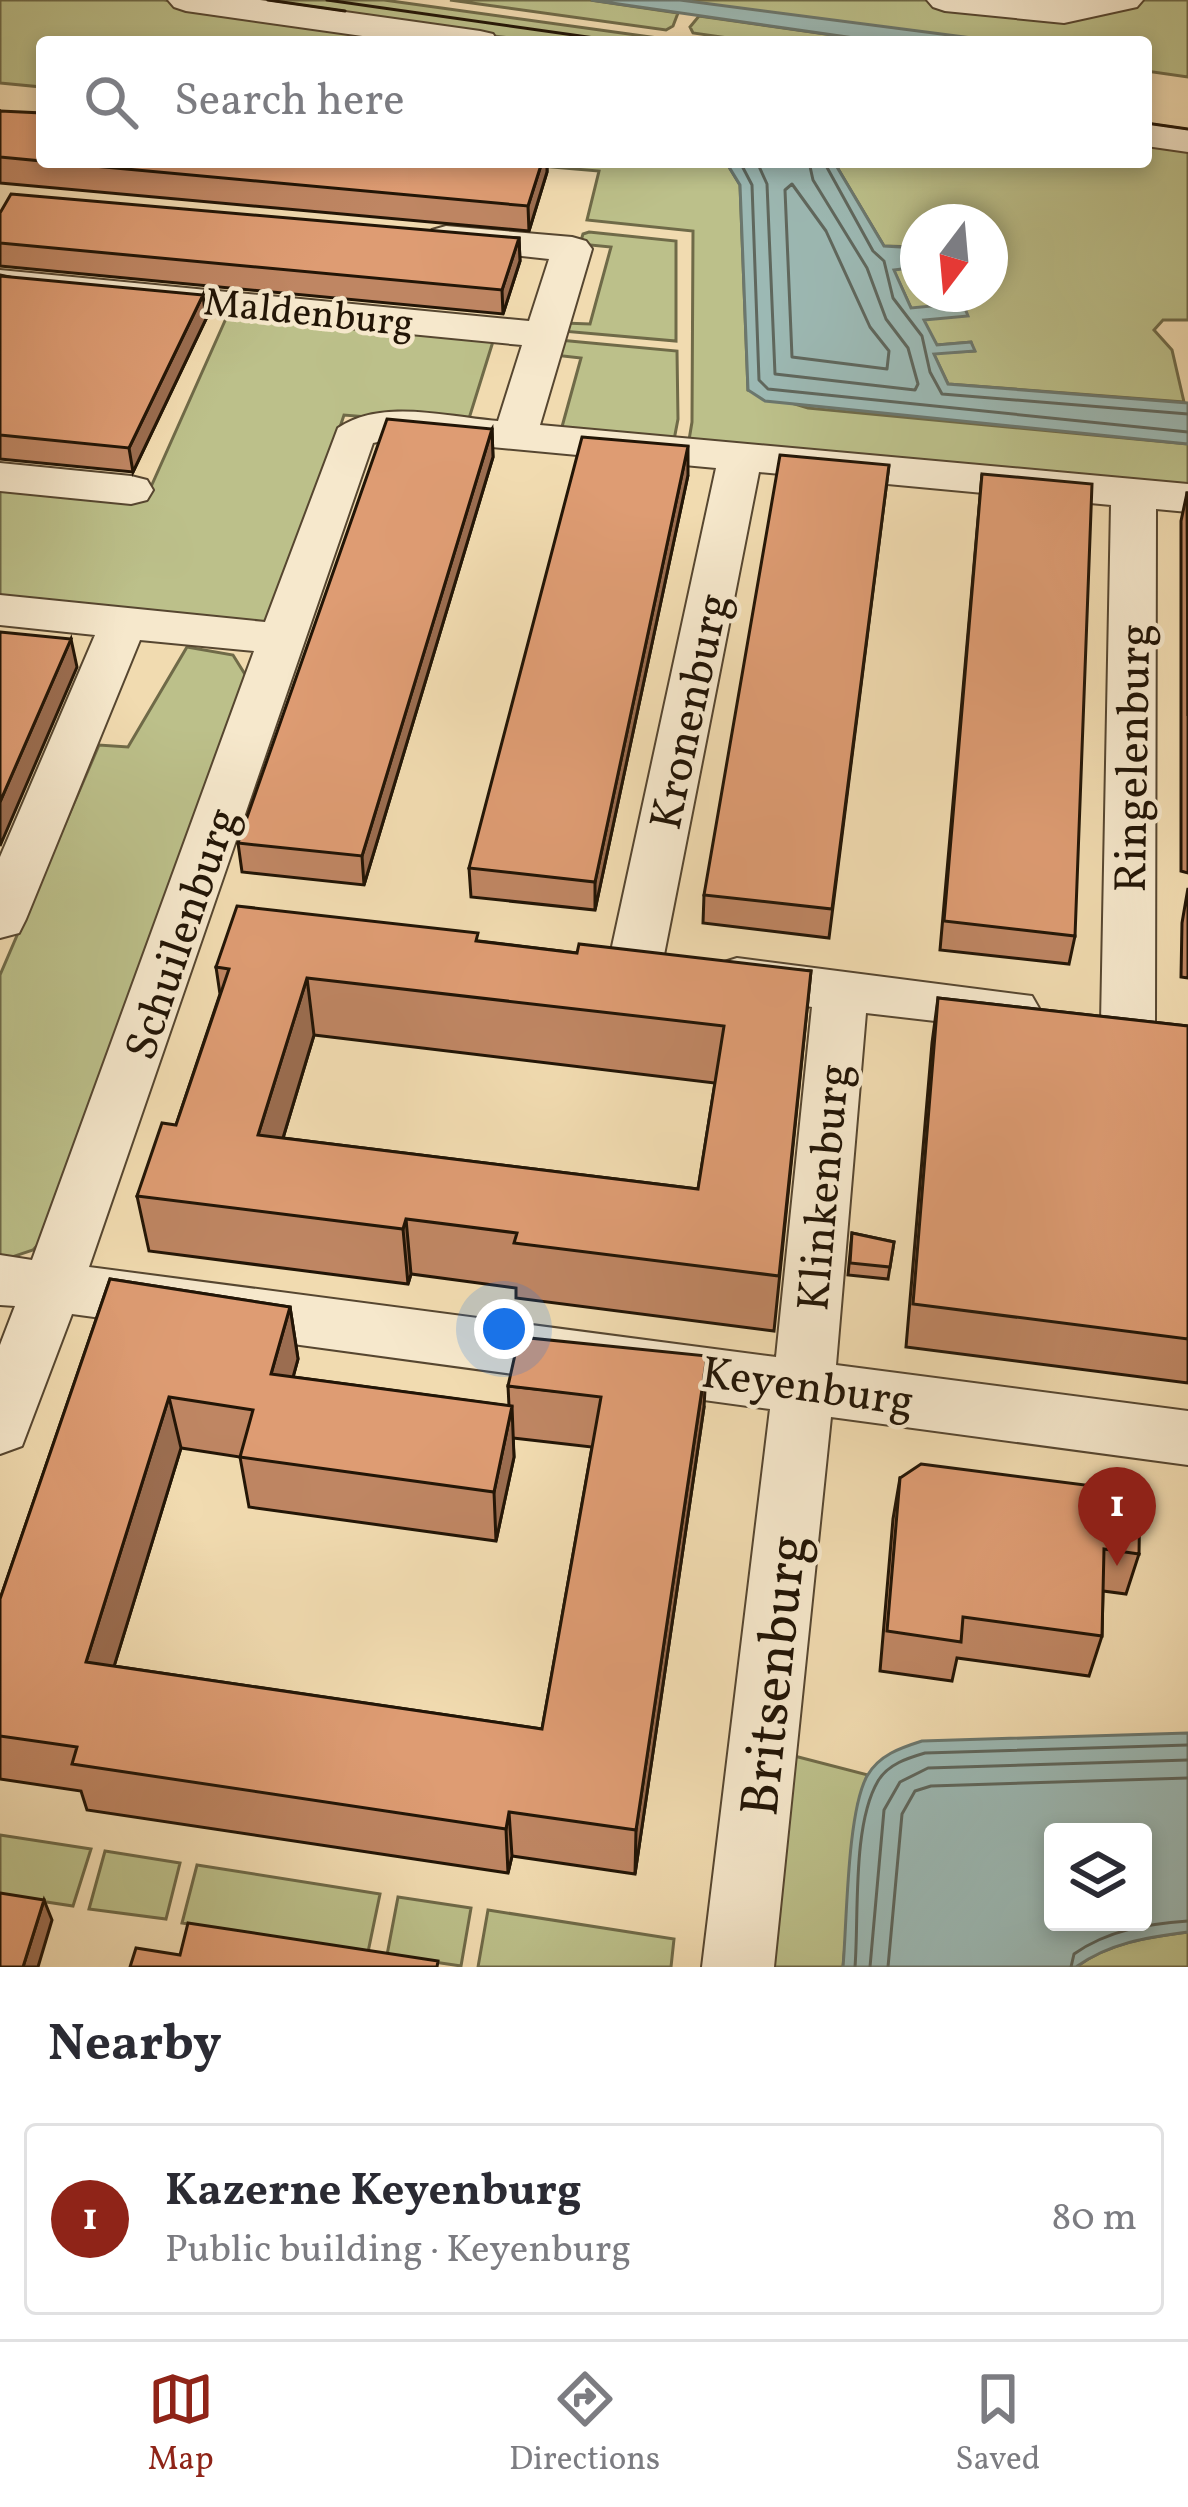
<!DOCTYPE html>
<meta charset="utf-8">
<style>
body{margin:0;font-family:Vollkorn,serif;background:#f2f2f3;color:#2b2b33}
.controls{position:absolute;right:36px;bottom:36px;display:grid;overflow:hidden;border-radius:12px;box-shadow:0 6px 18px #0003}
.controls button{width:108px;height:108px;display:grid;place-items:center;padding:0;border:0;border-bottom:3px solid #e1e1e2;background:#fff;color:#2b2b33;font:60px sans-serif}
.compass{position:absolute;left:900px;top:204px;width:108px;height:108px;border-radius:50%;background:#fff;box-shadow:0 6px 18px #0003;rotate:196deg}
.you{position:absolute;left:504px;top:1329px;width:42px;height:42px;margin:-30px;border:9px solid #fff;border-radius:50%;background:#1a73e8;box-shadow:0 0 0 18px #1a73e833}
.badge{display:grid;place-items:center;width:78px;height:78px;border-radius:50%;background:#8f2418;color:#fff;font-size:39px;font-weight:700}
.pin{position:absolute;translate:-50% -99px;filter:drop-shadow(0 3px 6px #0008)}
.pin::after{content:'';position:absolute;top:63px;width:42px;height:36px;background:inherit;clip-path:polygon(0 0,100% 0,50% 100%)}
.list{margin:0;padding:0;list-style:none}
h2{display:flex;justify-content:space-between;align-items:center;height:156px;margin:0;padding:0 48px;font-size:51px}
h2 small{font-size:39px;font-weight:400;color:#7c7c81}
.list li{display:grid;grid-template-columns:78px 1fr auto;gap:36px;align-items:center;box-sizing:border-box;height:192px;margin:0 24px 24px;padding:0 24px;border:3px solid #e1e1e2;border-radius:12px}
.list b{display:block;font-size:45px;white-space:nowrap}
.list p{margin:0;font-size:39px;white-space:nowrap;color:#7c7c81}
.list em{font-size:39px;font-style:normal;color:#7c7c81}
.icon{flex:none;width:66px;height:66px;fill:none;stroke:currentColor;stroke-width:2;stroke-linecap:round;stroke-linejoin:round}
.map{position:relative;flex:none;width:1188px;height:1967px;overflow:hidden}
.search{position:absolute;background:#fff;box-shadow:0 6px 18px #0003;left:36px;right:36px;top:36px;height:132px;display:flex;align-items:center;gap:30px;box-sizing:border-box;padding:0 42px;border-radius:12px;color:#7c7c81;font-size:45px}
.sheet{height:372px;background:#fff}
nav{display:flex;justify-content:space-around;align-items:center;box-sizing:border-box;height:168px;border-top:3px solid #e1e1e2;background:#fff;font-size:33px;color:#7c7c81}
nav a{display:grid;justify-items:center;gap:6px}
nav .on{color:#8f2418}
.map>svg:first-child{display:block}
.green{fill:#bcc08a;stroke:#6f6a48;stroke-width:3}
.water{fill:#9cb9b4;stroke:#6b776e;stroke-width:3;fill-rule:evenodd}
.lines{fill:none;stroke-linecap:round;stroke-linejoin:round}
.shore{stroke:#5f675d;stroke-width:3}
.street-casing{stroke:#564630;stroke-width:4}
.street{fill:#f6e8cc;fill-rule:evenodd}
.tram{stroke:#221506;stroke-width:3}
.wall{fill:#bf8663;stroke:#221506;stroke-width:3;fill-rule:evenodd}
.shaded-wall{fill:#9b6d50;stroke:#221506;stroke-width:3}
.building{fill:#de9c73;stroke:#221506;stroke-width:3;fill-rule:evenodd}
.labels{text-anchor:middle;stroke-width:9;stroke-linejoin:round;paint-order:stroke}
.far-street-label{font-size:39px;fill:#221506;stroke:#f6e8cc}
.street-label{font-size:45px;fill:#221506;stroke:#f6e8cc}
.near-street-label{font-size:54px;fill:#221506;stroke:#f6e8cc}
</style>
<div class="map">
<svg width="1188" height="1967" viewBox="0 0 1188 1967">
<rect width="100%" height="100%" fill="#f1dbb0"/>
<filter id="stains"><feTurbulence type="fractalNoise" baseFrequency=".00167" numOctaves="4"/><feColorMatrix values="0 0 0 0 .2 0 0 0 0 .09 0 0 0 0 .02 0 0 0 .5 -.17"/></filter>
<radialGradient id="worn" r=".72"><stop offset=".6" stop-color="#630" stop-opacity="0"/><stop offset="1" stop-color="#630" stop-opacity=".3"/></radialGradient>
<!-- green -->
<path class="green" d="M0,0H164L463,42H42V87L0,83Z
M209,0H384L665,39L542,42Z
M450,0H590L678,13L673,26L666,30Z
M629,0H1188V77L1146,71V42H937Z
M699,16L882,42H756L693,33L690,27Z
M1146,138L1188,144V320H1163L1154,330L1172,350L1184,402L948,384L933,353L974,351L971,342L937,345L911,308L893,269L918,267V294H990V222H918V247L884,246L834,162H1146Z
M493,162H726L740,185L748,390L808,408L1188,444V492L688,446L692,422L693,231L587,220L599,171Z
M589,232L676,241V341L562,331L564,323L590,324L611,247L580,244L583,234Z
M228,314L495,335L467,425L344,415L277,615L263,624L0,605V482L146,498Z
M559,340L677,351L678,419L673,445L560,434L581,358L554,355Z
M187,647L233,655L251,684L46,1236L33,1250L0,1261V975L99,745L128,747Z
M779,1752L868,1775L858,1804L843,1967H755Z
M0,1835L91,1849L73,1906L0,1895Z
M105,1851L180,1863L166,1919L89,1909Z
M197,1865L380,1894L368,1952L182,1923Z
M398,1897L471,1908L461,1966L387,1955Z
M488,1910L674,1939L671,1967H478Z
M1188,1932V1967H1076C1109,1943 1148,1937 1188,1932Z"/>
<!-- water -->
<path class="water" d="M591,0H680L1003,42H882Z
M726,162H834L884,246L918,248V267L894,270L911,308L963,303L968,316L924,320L937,345L971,342L975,351L934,354L948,384L1188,403V444L765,401L748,390L740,185Z
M1188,1733V1932C1148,1937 1109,1943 1076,1967H843C847,1921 847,1813 867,1776C879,1755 900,1748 922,1741ZM1053,1832H1143V1922H1053Z"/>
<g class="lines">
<!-- shore -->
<path class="shore" d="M740,162L752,185L759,380L768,389L1188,432
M757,162L767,184L775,374L915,390L918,384L908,348L886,319L867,268L813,180L809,162
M824,162L873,251L884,261L893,298L922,336L930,372L942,394L1188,414
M792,184L826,231L870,327L889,351L887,369L792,357L785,190Z
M855,1967C859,1916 852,1825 878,1781C888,1764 908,1758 925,1753L1188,1745
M870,1967L884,1810L900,1782L928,1768L1188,1760
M888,1967L902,1814L915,1791L931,1786L1188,1778
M1071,1967L1074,1954C1108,1930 1147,1924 1188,1921"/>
<!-- street casing -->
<g class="street-casing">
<path id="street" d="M168,0H260L480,31L493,34L498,42H405L186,11L174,7Z
M927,0H1143L1137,7L1064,23L945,11L933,7Z
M1146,124L1188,130V152L1146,146Z
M446,226L572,237L586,241L592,249L540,425L1188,484V512L1156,509L1155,1023L1147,1038L1128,1044L1109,1038L1101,1023L1111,505L759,472L662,965L654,979L635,985L616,979L608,965L716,468L396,438L373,443L89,1267L776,1357L812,1007L718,992L710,978L718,964L737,958L1032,996L1040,1010L1032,1024L1013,1030L866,1013L836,1365L1188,1411V1465L831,1417L774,1967H702L770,1409L72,1314L22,1446L0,1454V1345L15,1306L0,1305V1255L32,1260L254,651L140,640L26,919L19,933L0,938V857L95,635L0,625V595L265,622L338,428C381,398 449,417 498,421L522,345L0,294V270L529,321L549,259L432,246L426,238L432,230Z
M0,463L131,476L147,480L153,490L147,500L131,504L0,491Z"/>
</g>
<!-- street -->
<use href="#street" class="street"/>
<!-- tram -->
<path class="tram" d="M268,0L345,11
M327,0L623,42
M1146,123L1188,129"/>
</g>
<!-- wall -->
<path class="wall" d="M0,111L42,162H547V172L529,231L0,183Z
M0,213L519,238L520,261L503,314L0,266Z
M0,275L206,319L133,472L0,459Z
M492,429L493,457L364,885L242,872L238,843Z
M889,465L829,938L703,923L704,895Z
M982,474L1075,936L1069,964L940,950Z
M688,475L595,910L471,897L469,868Z
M1187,493H1188V873L1181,871V521Z
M1188,888V978L1181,977L1182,923Z
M479,941L577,953L811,971L774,1331L516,1298V1288L411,1274L408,1284L149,1251L137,1196L176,1125L220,994L216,967ZM314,1035L715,1083L698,1189L283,1138Z
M938,998L1188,1026V1383L906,1347L932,1043Z
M852,1233L894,1242L888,1279L848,1275Z
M110,1279L290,1307L298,1359L293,1377L509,1406L508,1386L704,1407L635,1874L512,1856L508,1873L87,1810L81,1791L0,1779V1599ZM513,1438L592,1447L542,1729L114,1666L181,1448L240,1457L249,1507L496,1541L514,1457Z
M900,1478L1139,1554L1126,1594L1103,1591L1102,1636L1089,1676L957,1658L952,1681L880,1671L893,1519Z"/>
<!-- shaded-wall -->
<path class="shaded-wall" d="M542,162H547V172L529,231L528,206Z
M519,238L520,261L503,314L502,290Z
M203,295L206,319L133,472L129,448Z
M492,429L493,457L364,885L362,856Z
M688,446V475L595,910V882Z
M71,639L77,667L0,846V802Z
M307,978L314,1035L267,1191L258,1135Z
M406,1219L411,1274L408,1284L403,1229Z
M290,1307L298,1359L280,1425L271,1374Z
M707,1356L704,1407L635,1874L636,1830Z
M169,1397L181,1448L101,1709L86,1662Z
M512,1406L514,1457L496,1541L494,1492Z
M509,1812L512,1856L508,1873L506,1829Z
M44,1900L52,1920L38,1967H23Z"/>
<!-- building -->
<path class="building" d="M0,111L42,113V161L0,157Z
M50,162H542L528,206Z
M11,194L519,238L502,290L0,243V213Z
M0,276L203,295L129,448L0,435Z
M387,419L492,429L362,856L238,843Z
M582,437L688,446L595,882L469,868Z
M780,455L889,465L832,909L704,895Z
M982,474L1092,484L1075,936L944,921Z
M1187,493H1188V716Z
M0,632L71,639L0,802Z
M237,906L478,933L476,941L577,953L579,944L811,971L779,1276L514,1243L517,1233L406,1219L403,1229L137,1196L162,1123L176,1125L229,969L216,967ZM307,978L724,1026L698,1189L258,1135Z
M938,998L1188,1026V1339L913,1304Z
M852,1233L894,1242L890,1267L850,1263Z
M110,1279L290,1307L271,1374L512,1406L494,1492L240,1457L253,1410L169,1397L86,1662L542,1729L601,1397L508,1386L519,1337L707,1356L636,1830L509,1812L506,1829L72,1764L77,1747L0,1736V1599Z
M921,1464L1140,1492L1139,1554L1104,1549L1102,1636L963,1617L961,1642L887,1631L900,1478Z
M0,1893L44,1900L23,1967H0Z
M188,1923L438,1961L437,1967H130L136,1948L180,1955Z"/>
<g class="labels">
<!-- far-street labels -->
<g class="far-street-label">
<text transform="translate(309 311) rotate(6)" y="14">Maldenburg</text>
</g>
<!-- street labels -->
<g class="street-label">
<text transform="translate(688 711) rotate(-78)" y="16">Kronenburg</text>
<text transform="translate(1131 758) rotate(-89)" y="16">Ringelenburg</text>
<text transform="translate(180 933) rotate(-71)" y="16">Schuilenburg</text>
<text transform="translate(822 1187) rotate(-85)" y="16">Klinkenburg</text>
<text transform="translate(808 1385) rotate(8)" y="16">Keyenburg</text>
</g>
<!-- near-street labels -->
<g class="near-street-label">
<text transform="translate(772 1675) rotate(-84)" y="19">Britsenburg</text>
</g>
</g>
<rect width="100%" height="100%" filter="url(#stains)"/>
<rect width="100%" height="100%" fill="url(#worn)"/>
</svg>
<div class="controls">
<button><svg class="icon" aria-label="layers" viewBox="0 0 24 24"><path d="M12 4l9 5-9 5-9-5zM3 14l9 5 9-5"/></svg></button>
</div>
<svg class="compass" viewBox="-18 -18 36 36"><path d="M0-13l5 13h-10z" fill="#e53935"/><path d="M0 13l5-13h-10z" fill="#7c7c81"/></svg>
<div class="you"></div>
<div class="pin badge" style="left:1117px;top:1566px">1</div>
<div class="search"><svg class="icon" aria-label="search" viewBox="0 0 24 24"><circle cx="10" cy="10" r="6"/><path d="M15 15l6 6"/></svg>Search here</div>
</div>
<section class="sheet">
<h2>Nearby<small></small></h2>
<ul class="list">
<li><span class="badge">1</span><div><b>Kazerne Keyenburg</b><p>Public building · Keyenburg</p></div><em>80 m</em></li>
</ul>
</section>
<nav>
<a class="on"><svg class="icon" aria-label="map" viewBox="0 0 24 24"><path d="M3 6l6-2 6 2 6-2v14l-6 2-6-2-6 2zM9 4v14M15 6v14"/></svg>Map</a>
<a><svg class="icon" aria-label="directions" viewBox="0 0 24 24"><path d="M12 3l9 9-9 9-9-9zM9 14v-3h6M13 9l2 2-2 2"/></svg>Directions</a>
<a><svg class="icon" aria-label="saved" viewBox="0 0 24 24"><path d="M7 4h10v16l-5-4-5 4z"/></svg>Saved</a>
</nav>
